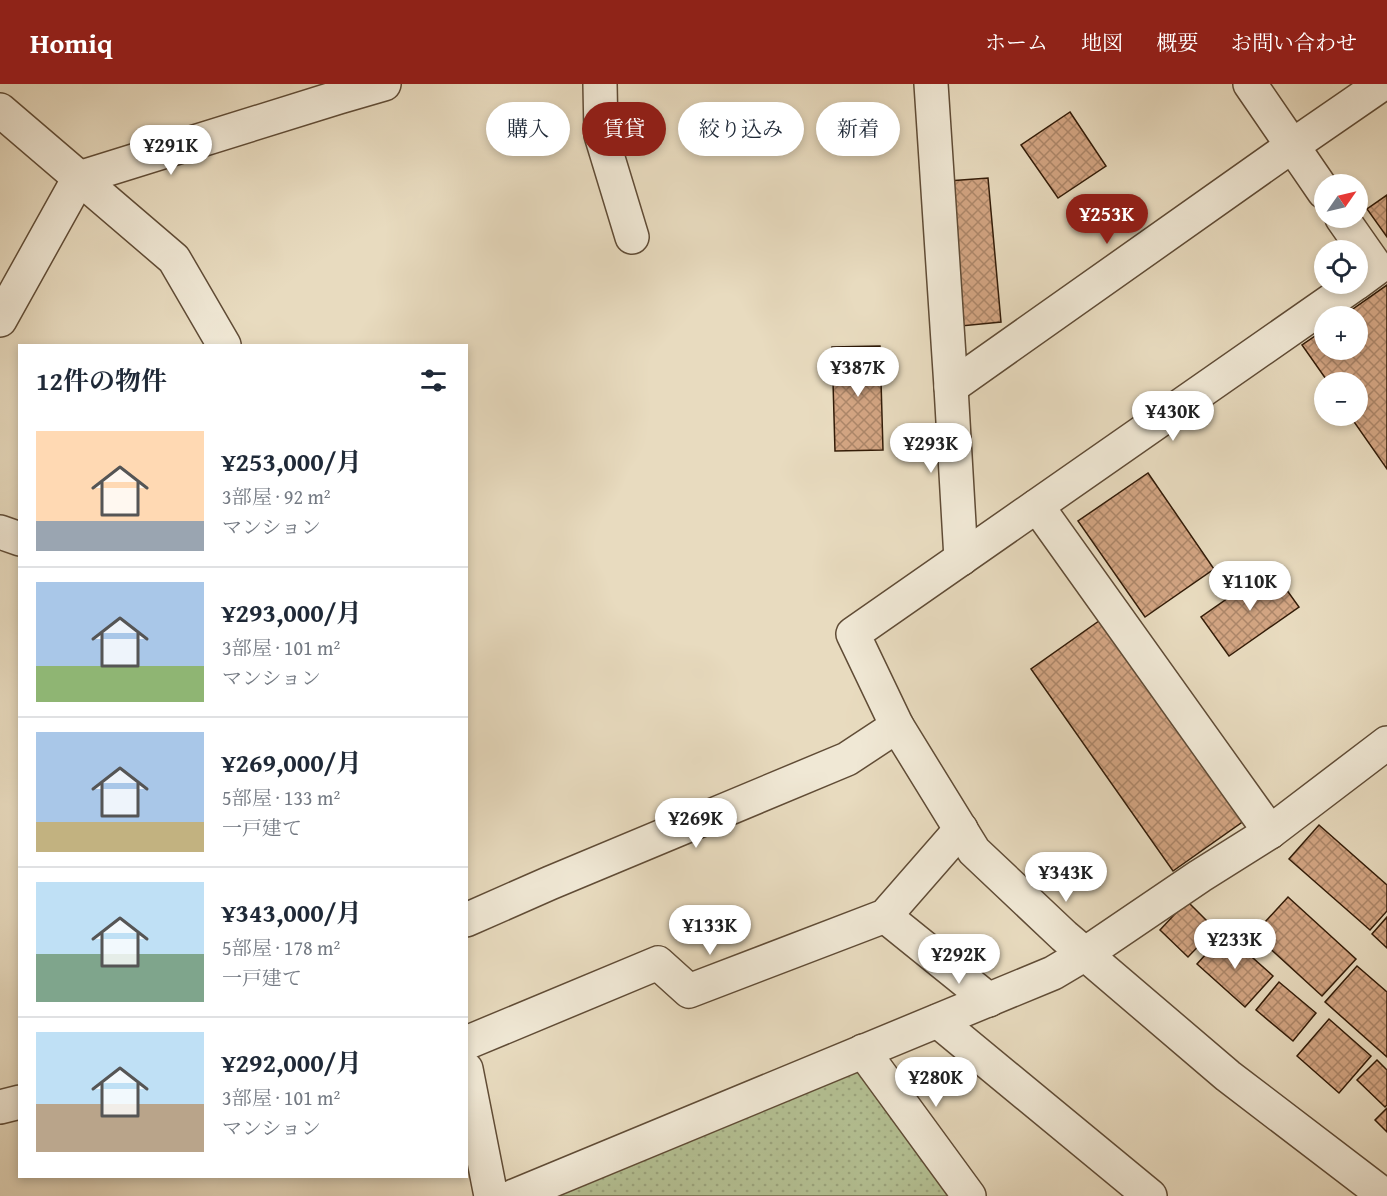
<!DOCTYPE html>
<html lang="ja">
<meta charset="utf-8">
<style>
body{margin:0;font-family:"Gentium Book Plus","Noto Serif JP",serif;background:#f6f6f7;color:#1f2937;height:100vh;display:flex;flex-direction:column;font-size:22px;white-space:nowrap}
*{box-sizing:border-box;margin:0}
p{font-size:20px;color:#747a83}
.icon{flex:none;width:33px;height:33px;fill:none;stroke:currentColor;stroke-width:2;stroke-linecap:round;stroke-linejoin:round}
.map{position:relative;flex:1;overflow:hidden}
.side{position:absolute;left:18px;top:260px;width:450px;height:834px;display:flex;flex-direction:column;background:#fff;border-radius:0px;box-shadow:0 3px 9px #0003}
.side>*{flex:none}
.top-card{position:absolute;left:486px;top:18px;width:570px;height:54px;display:flex;gap:12px}
.needle{width:39px;rotate:56deg}
.tools{position:absolute;left:1314px;top:90px;display:grid;gap:12px}
.tools a{display:grid;place-items:center;width:54px;height:54px;border-radius:50%;background:#fff;box-shadow:0 3px 9px #0003;font-size:30px}
.price{position:absolute;translate:-50% -51px;padding:0 14px;border-radius:21px;background:#fff;color:#222;font-size:20px;line-height:39px;filter:drop-shadow(0 2px 3px #0008)}
.price::after{content:'';position:absolute;left:50%;top:36px;width:18px;height:14px;margin-left:-9px;background:inherit;clip-path:polygon(0 0,100% 0,50% 100%)}
.price.on{background:#8f2418;color:#fff}
ul{padding:0;list-style:none}
li{display:flex;align-items:center;gap:18px;height:150px;padding:0 18px}
li+li{border-top:2px solid #e0e1e3}
li span{display:grid;place-items:center;flex:none;width:168px;height:120px;border-radius:0px;color:#555}
li>.icon{margin-inline-start:auto}
span .icon{width:72px;height:72px;fill:#fffc;stroke-width:1}
li b{font-size:26px}
h2{display:flex;justify-content:space-between;align-items:center;height:72px;padding:0 18px;font-size:26px}
.tag{padding:0 21px;border-radius:27px;background:#fff;box-shadow:0 3px 9px #0003;font-size:21px;line-height:54px}
.tag.on{background:#8f2418;color:#fff}
header{display:flex;align-items:center;gap:36px;box-sizing:border-box;height:84px;padding:0 30px;background:#8f2418;color:#fff}
header strong{font-size:28px}
nav{display:flex;gap:33px;margin-inline-start:auto;font-size:21px}
.map>svg:first-child{display:block}
</style>
<header>
<strong>Homiq</strong>
<nav><a>ホーム</a><a>地図</a><a>概要</a><a>お問い合わせ</a></nav>
</header>
<div class="map">
<svg width="1387" height="1112" viewBox="0 0 1387 1112">
<defs>
<pattern id="grass-dots" width="8" height="8" patternUnits="userSpaceOnUse" patternTransform="scale(1.5)"><rect width="8" height="8" fill="#b4c093"/><path d="M2 2h.1M6 6h.1" fill="none" stroke="#9ba47d" stroke-width="1.8" stroke-linecap="round"/></pattern>
<pattern id="building-cross-hatch" width="8" height="8" patternUnits="userSpaceOnUse" patternTransform="scale(1.5)"><rect width="8" height="8" fill="#d3a583"/><path d="M0 0l8 8M0 8l8-8" fill="none" stroke="#ac8669"/></pattern>
</defs>
<rect width="100%" height="100%" fill="#e8dbbf"/>
<filter id="stains"><feTurbulence type="fractalNoise" baseFrequency=".00333" numOctaves="4"/><feColorMatrix values="0 0 0 0 .2 0 0 0 0 .09 0 0 0 0 .02 0 0 0 .5 -.17"/></filter>
<radialGradient id="worn" r=".72"><stop offset=".6" stop-color="#630" stop-opacity="0"/><stop offset="1" stop-color="#630" stop-opacity=".3"/></radialGradient>
<path fill="url(#grass-dots)" stroke="#746e4e" stroke-width="1.5" d="M 863,967 L 969,1112 L 515,1112 Z"/>
<g fill="url(#building-cross-hatch)" stroke="#331c08" stroke-width="1.5">
<path d="M 1070,28 L 1106,82 L 1058,114 L 1021,61 Z"/>
<path d="M 988,94 L 1001,238 L 961,242 L 948,97 Z"/>
<path d="M 1387,111 L 1387,153 L 1367,125 Z"/>
<path d="M 1387,201 L 1387,385 L 1350,332 L 1358,332 L 1358,298 L 1328,298 L 1302,261 L 1324,246 L 1324,266 L 1358,266 L 1358,232 L 1343,232 Z"/>
<path d="M 880,262 L 883,366 L 835,367 L 832,263 Z"/>
<path d="M 1148,389 L 1214,485 L 1145,533 L 1078,437 Z"/>
<path d="M 1271,484 L 1299,523 L 1229,572 L 1201,533 Z"/>
<path d="M 1106,532 L 1248,734 L 1173,787 L 1031,585 Z"/>
<path d="M 1319,741 L 1387,801 L 1387,827 L 1370,846 L 1289,775 Z"/>
<path d="M 1288,813 L 1356,875 L 1322,912 L 1254,850 Z"/>
<path d="M 1187,817 L 1215,845 L 1188,873 L 1160,846 Z"/>
<path d="M 1387,833 L 1387,864 L 1372,850 Z"/>
<path d="M 1225,849 L 1273,892 L 1245,923 L 1197,880 Z"/>
<path d="M 1357,882 L 1387,908 L 1387,973 L 1325,918 Z"/>
<path d="M 1279,898 L 1316,929 L 1293,957 L 1256,926 Z"/>
<path d="M 1329,935 L 1371,972 L 1339,1009 L 1297,972 Z"/>
<path d="M 1377,976 L 1387,986 L 1387,1021 L 1385,1023 L 1357,996 Z"/>
<path d="M 1387,1024 L 1387,1048 L 1375,1036 Z"/>
</g>
<g fill="none" stroke-linecap="round" stroke-linejoin="round">
<g stroke="#604c36" stroke-width="36">
<g id="minor">
<path d="M 600,0 L 601,51 L 632,153"/>
<path d="M 931,0 L 951,303 L 961,475"/>
<path d="M 1250,0 L 1324,108"/>
<path d="M 0,26 L 174,175 L 224,261"/>
<path d="M 1342,134 L 1377,184 L 1358,198"/>
<path d="M 1355,200 L 853,550 L 897,642 L 974,767 L 1064,852 L 1228,992 L 1385,1112"/>
<path d="M 0,236 L 79,94 L 339,13 L 384,0"/>
<path d="M 951,303 L 1292,62 L 1382,0"/>
<path d="M 1037,422 L 1270,748"/>
<path d="M 0,448 L 20,455"/>
<path d="M 885,832 L 989,916"/>
<path d="M 466,836 L 550,799 L 847,675 L 897,642"/>
<path d="M 938,937 L 1150,1112"/>
<path d="M 466,959 L 658,879 L 689,907 L 885,832 L 961,745"/>
<path d="M 863,967 L 969,1112"/>
<path d="M 466,985 L 491,1112"/>
<path d="M 0,1023 L 20,1018"/>
<path d="M 514,1112 L 1053,889 L 1085,870 L 1200,792 L 1270,748 L 1387,659"/>
</g>
</g>
<use href="#minor" stroke="#f0e8d5" stroke-width="33"/>
</g>
<rect width="100%" height="100%" filter="url(#stains)"/>
<rect width="100%" height="100%" fill="url(#worn)"/>
</svg>
<div class="tools">
<a><svg class="needle" viewBox="-14 -14 28 28"><path d="M0-13l5 13h-10z" fill="#e53935"/><path d="M0 13l5-13h-10z" fill="#747a83"/></svg></a>
<a><svg class="icon" aria-label="locate" viewBox="0 0 24 24"><circle cx="12" cy="12" r="6"/><path d="M12 2v4M12 18v4M2 12h4M18 12h4"/></svg></a>
<a>+</a>
<a>−</a>
</div>
<b class="price" style="left:171px;top:92px">¥291K</b>
<b class="price on" style="left:1107px;top:161px">¥253K</b>
<b class="price" style="left:858px;top:314px">¥387K</b>
<b class="price" style="left:1173px;top:358px">¥430K</b>
<b class="price" style="left:931px;top:390px">¥293K</b>
<b class="price" style="left:1250px;top:528px">¥110K</b>
<b class="price" style="left:696px;top:765px">¥269K</b>
<b class="price" style="left:1066px;top:819px">¥343K</b>
<b class="price" style="left:710px;top:872px">¥133K</b>
<b class="price" style="left:1235px;top:886px">¥233K</b>
<b class="price" style="left:959px;top:901px">¥292K</b>
<b class="price" style="left:936px;top:1024px">¥280K</b>
<div class="top-card">
<a class="tag">購入</a>
<a class="tag on">賃貸</a>
<a class="tag">絞り込み</a>
<a class="tag">新着</a>
</div>
<section class="side">
<h2>12件の物件<svg class="icon" aria-label="filters" viewBox="0 0 24 24"><path d="M4 7h16M4 17h16"/><circle cx="9" cy="7" r="2"/><circle cx="15" cy="17" r="2"/></svg></h2>
<ul>
<li><span style="background:linear-gradient(#ffd9b3 75%,#9aa5b1 0)"><svg class="icon" aria-label="home" viewBox="0 0 24 24"><path d="M3 11l9-7 9 7M6 9v11h12V9"/></svg></span><div><b>¥253,000/月</b><p>3部屋 · 92 m²</p><p>マンション</p></div></li>
<li><span style="background:linear-gradient(#a9c7e8 70%,#8fb573 0)"><svg class="icon" aria-label="home" viewBox="0 0 24 24"><path d="M3 11l9-7 9 7M6 9v11h12V9"/></svg></span><div><b>¥293,000/月</b><p>3部屋 · 101 m²</p><p>マンション</p></div></li>
<li><span style="background:linear-gradient(#a9c7e8 75%,#c2b280 0)"><svg class="icon" aria-label="home" viewBox="0 0 24 24"><path d="M3 11l9-7 9 7M6 9v11h12V9"/></svg></span><div><b>¥269,000/月</b><p>5部屋 · 133 m²</p><p>一戸建て</p></div></li>
<li><span style="background:linear-gradient(#bfe0f5 60%,#7fa58c 0)"><svg class="icon" aria-label="home" viewBox="0 0 24 24"><path d="M3 11l9-7 9 7M6 9v11h12V9"/></svg></span><div><b>¥343,000/月</b><p>5部屋 · 178 m²</p><p>一戸建て</p></div></li>
<li><span style="background:linear-gradient(#bfe0f5 60%,#b9a48a 0)"><svg class="icon" aria-label="home" viewBox="0 0 24 24"><path d="M3 11l9-7 9 7M6 9v11h12V9"/></svg></span><div><b>¥292,000/月</b><p>3部屋 · 101 m²</p><p>マンション</p></div></li>
</ul>
</section>
</div>
